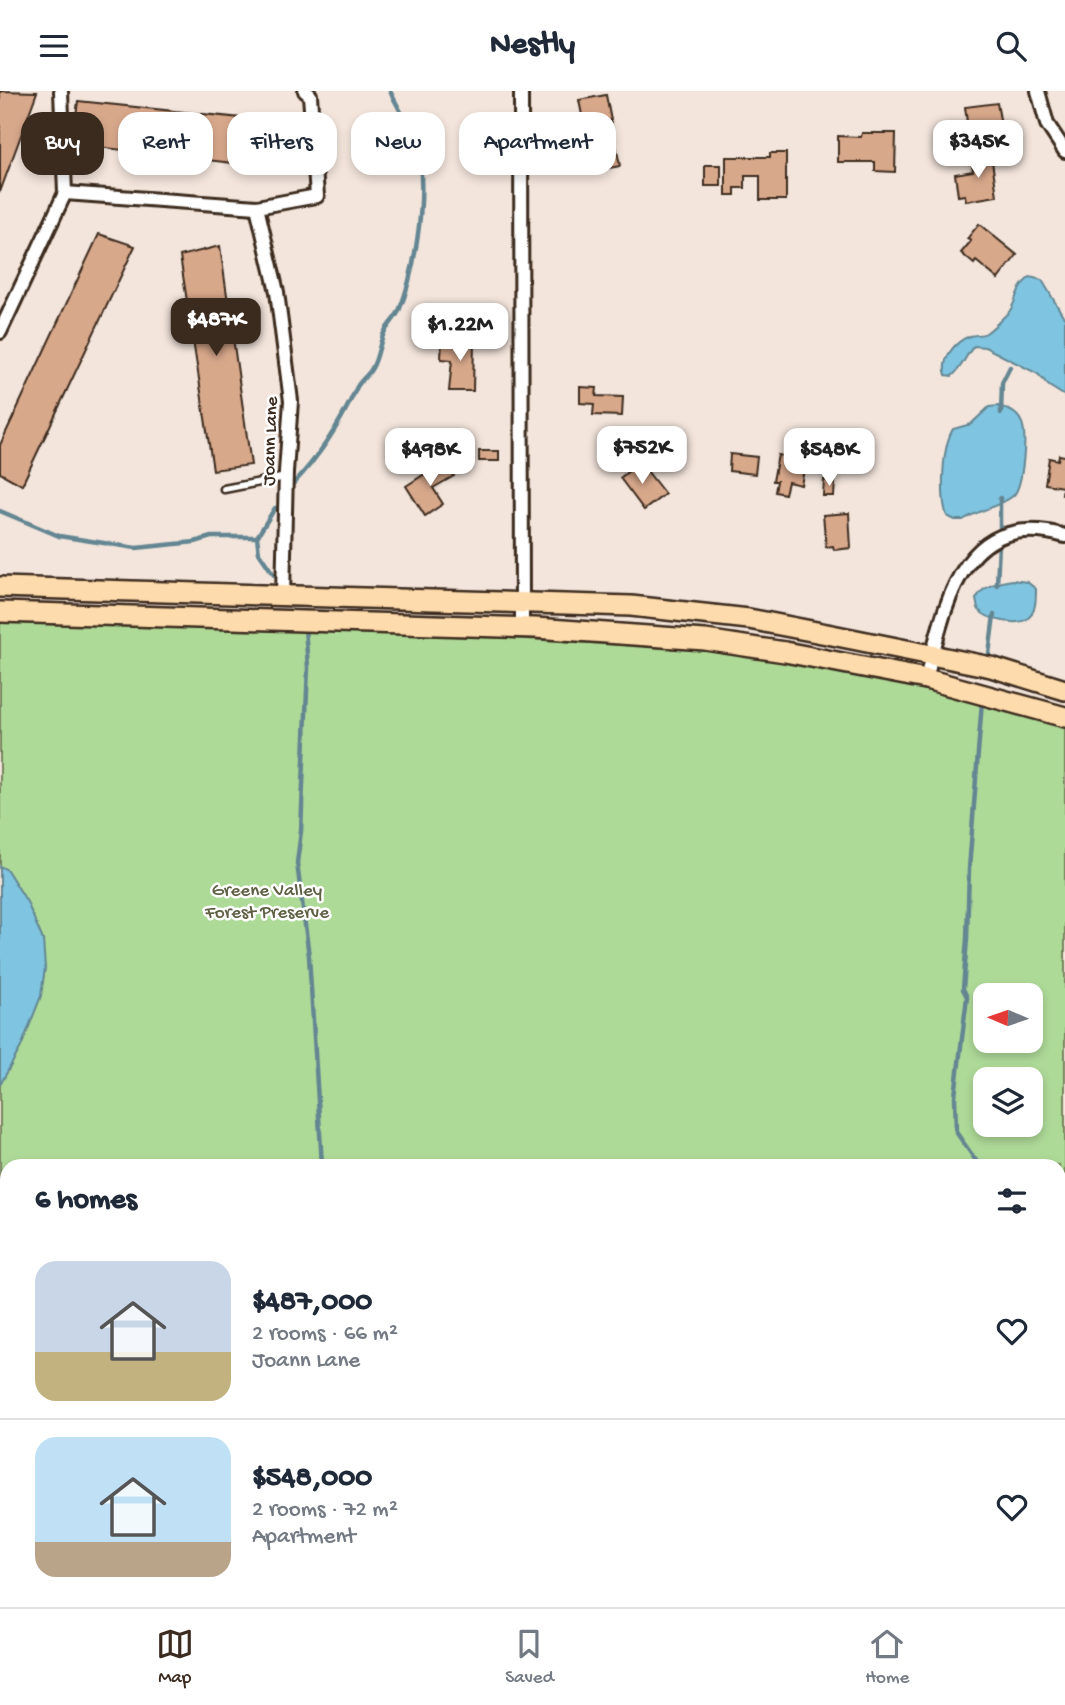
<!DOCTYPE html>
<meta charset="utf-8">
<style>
body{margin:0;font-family:"Gochi Hand",sans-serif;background:#f6f6f7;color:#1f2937;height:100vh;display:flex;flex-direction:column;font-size:26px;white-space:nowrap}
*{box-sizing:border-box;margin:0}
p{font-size:23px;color:#747a83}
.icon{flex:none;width:38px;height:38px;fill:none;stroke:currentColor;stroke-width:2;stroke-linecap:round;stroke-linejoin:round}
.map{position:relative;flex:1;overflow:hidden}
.details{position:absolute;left:0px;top:1068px;width:1066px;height:450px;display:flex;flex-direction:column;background:#fff;border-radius:21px 21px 0 0;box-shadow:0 4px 10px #0003}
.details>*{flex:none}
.top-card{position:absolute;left:21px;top:21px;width:700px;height:63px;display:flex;gap:14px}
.needle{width:46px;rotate:272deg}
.buttons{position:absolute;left:973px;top:892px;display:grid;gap:14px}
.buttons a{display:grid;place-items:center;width:70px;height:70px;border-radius:14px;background:#fff;box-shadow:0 4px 10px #0003;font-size:35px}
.price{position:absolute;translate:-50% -60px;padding:0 16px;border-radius:14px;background:#fff;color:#222;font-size:23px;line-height:46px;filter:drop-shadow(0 2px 4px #0008)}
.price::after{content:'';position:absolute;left:50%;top:42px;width:21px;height:16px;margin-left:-10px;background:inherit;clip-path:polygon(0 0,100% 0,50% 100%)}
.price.active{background:#3b2a1e;color:#fff}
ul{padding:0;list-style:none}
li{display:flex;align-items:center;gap:21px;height:175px;padding:0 35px}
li+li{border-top:2px solid #e0e1e3}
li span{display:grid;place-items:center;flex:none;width:196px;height:140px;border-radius:21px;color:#555}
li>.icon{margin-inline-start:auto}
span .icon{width:84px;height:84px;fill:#fffc;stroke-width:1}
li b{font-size:30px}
h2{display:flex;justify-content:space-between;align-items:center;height:84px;padding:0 35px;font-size:30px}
.tag{padding:0 24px;border-radius:21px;background:#fff;box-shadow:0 4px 10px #0003;font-size:24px;line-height:63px}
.tag.active{background:#3b2a1e;color:#fff}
header{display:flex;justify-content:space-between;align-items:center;height:91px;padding:0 35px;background:#fff;font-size:32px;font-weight:800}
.menu{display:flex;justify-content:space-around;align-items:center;height:98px;border-top:2px solid #e0e1e3;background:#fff;font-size:19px;color:#747a83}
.menu a{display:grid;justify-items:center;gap:4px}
.menu .active{color:#3b2a1e}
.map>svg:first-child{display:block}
</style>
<header><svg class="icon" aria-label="menu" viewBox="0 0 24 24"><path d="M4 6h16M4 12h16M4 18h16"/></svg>Nestly<svg class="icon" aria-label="search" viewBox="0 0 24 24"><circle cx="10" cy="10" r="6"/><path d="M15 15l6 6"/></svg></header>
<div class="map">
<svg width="1065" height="1516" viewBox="0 0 1065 1516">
<rect width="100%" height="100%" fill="#f3e5dc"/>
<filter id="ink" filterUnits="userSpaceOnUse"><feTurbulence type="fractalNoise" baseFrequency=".0143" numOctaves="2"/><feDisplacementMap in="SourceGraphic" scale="14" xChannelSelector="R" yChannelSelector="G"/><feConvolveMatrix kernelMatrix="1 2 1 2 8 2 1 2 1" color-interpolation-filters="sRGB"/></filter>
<g filter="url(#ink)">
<path fill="#aeda98" stroke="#74825b" stroke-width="2" fill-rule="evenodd" d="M 0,530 L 510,547 L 705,559 L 789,569 L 965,606 L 1065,634 L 1065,1516 L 0,1516 ZM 985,905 L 1031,905 L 1031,950 L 985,950 ZM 985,989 L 1031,989 L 1031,1034 L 985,1034 ZM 7,1074 L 1059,1074 L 1059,1510 L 7,1510 Z"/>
<g fill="#7fc4e0" stroke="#648692" stroke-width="2">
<path d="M 1030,186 L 1042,189 L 1065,228 L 1065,305 L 1049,295 L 1038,283 L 985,256 L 974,255 C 965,265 962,277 952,285 L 946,284 C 941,268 954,251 970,245 C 975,243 981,245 986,242 C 994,237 1000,229 1007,223 C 1017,215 1013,199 1030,186 Z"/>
<path d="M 999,315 C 1007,318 1017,321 1021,330 C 1028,342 1023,396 1013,405 C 999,416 978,419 963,429 L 955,429 L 947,425 C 940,406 942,356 953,338 L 971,333 L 989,316 Z"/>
<path d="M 1012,489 L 1027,491 L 1036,498 C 1036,508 1036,522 1027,528 C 1017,535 987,529 979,519 C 977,516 977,512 976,508 C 983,494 997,492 1012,489 Z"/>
<path d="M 0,775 L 7,779 L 27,811 L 43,849 L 45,877 L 41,905 L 21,956 L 0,994 Z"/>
</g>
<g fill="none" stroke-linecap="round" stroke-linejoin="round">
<g stroke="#648692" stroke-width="4.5">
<path d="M 1001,322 L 1002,292 L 1010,276"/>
<path d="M 292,394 C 319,366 340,333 356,298 C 359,290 368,285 372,277 C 378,267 379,253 384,242 C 388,234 395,228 399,220 C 415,182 425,114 420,73 C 417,45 402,25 390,0"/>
<path d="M 0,420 L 59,445 L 136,457 L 195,451 L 211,446 L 257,446"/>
<path d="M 1000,436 L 1000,407"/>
<path d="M 274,484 L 259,462 L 257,446 L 275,417"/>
<path d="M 997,494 L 999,453"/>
<path d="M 305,537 L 308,576 L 301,740 L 297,772 L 309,865 L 322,1074"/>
<path d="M 989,563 L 994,524"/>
<path d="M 979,1074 L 956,1041 L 955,1005 L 967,906 L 963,898 L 967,848 L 969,778 L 982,610"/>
<path d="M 1059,1123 L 1065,1127"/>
</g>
</g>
<g fill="#d8a88b" stroke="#3b2a1e" stroke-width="2">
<path d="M 0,0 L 37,1 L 0,101 Z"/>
<path d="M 606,4 L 620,75 L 593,80 L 579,9 Z"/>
<path d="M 78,10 L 270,30 L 266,76 L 72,53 Z"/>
<path d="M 997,12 L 1004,50 L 970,54 L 965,16 Z"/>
<path d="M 862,42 L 896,42 L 895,81 L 875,80 L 875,71 L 838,71 L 838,45 L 861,46 Z"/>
<path d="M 770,62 L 786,62 L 786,109 L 760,109 L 760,85 L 745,85 L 745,97 L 735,97 L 735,104 L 726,104 L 726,66 L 770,66 Z"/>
<path d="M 991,63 L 997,105 L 966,110 L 965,104 L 958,105 L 955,83 L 973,80 L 971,66 Z"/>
<rect x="705" y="74" width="16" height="21"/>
<path d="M 979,133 L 1017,164 L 998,188 L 976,170 L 974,173 L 961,162 L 971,150 L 967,148 Z"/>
<path d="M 99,143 L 135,155 L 22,394 L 0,382 L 0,354 Z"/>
<path d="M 220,155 L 251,374 L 213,379 L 180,165 Z"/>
<path d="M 442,247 L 474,248 L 473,300 L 449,300 L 452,269 L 441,268 Z"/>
<path d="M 580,296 L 597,297 L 596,305 L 623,306 L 622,325 L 593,324 L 594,313 L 580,312 Z"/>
<rect x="479" y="360" width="20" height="10"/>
<path d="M 730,363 L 757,366 L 755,383 L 729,380 Z"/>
<path d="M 778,364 L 806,369 L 801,394 L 788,391 L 785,403 L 775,401 L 777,390 L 773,390 Z"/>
<path d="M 1059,364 L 1065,365 L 1065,403 L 1062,403 L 1063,396 L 1045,393 L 1049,367 L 1058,369 Z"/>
<path d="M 445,370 L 454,385 L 433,397 L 443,413 L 425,425 L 406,395 Z"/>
<path d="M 640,371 L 665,403 L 644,419 L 620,387 Z"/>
<path d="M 824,389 L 835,390 L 834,405 L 823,405 Z"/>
<path d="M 849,422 L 851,457 L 834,459 L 833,455 L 826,456 L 823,424 Z"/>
</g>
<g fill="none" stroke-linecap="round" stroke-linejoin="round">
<g stroke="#3b2a1e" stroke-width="11">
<path id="lane" d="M 224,398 L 286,386"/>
</g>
<g stroke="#3b2a1e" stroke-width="18">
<g id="street">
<path d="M 521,0 L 522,536"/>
<path d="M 1038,0 L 1047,33 L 1065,60"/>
<path d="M 65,102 L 257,116 L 317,105 L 310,4 L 305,0"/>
<path d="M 257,116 L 277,201 L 291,310 L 286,381 L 283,504"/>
<path d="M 0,241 L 65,102 L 61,0"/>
<path d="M 926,588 C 945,515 962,416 1065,445"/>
</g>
</g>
<g stroke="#3b2a1e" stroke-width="24">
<g id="primary">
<path d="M 0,496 L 631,515 L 749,528 L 832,544 L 991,576 L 1065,599"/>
<path d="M 0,521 L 535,537 L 705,549 L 785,561 L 926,588 L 1065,626"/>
</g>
</g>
<use href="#lane" stroke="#fff" stroke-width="6"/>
<use href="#street" stroke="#fff" stroke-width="12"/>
<use href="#primary" stroke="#fedbac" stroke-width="19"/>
</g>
</g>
<g text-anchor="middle" stroke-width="5" stroke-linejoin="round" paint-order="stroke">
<g font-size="19" fill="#3b2a1e" stroke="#fff">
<text transform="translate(268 350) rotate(-88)" y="7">Joann Lane</text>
</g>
<g font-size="19" fill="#5e5f43" stroke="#fff">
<text x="267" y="804">Greene Valley<tspan x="267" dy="22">Forest Preserve</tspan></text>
</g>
</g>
</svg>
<div class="buttons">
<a><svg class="needle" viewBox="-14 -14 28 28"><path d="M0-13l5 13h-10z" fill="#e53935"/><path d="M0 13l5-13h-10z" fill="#747a83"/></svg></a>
<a><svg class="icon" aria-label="layers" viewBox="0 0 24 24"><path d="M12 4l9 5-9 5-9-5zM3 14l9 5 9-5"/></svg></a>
</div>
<b class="price" style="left:978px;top:89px">$345K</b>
<b class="price active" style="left:216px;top:267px">$487K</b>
<b class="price" style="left:460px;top:272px">$1.22M</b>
<b class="price" style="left:642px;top:395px">$752K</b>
<b class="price" style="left:430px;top:397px">$498K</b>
<b class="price" style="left:829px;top:397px">$548K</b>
<div class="top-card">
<a class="tag active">Buy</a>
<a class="tag">Rent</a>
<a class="tag">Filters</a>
<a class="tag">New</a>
<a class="tag">Apartment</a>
</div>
<section class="details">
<h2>6 homes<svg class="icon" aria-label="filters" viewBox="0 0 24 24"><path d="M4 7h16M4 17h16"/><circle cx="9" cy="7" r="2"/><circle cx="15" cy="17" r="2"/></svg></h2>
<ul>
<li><span style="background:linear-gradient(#c9d6e8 65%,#c2b280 0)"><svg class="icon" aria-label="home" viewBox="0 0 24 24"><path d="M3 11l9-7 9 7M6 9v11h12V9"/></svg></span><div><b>$487,000</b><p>2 rooms · 66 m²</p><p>Joann Lane</p></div><svg class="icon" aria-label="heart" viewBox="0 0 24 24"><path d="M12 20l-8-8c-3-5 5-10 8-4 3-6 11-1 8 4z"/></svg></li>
<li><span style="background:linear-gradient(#bfe0f5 75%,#b9a48a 0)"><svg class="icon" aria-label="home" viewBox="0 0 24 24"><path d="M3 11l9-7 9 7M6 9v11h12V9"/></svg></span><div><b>$548,000</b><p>2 rooms · 72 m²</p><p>Apartment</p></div><svg class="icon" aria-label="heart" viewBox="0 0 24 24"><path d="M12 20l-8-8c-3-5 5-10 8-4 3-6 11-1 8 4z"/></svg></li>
</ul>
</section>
</div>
<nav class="menu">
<a class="active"><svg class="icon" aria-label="map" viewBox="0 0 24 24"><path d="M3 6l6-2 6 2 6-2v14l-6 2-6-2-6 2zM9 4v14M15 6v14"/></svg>Map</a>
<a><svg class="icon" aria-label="saved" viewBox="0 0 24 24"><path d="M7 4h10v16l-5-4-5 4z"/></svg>Saved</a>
<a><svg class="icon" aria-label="home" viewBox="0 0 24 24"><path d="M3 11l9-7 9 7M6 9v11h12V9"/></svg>Home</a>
</nav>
